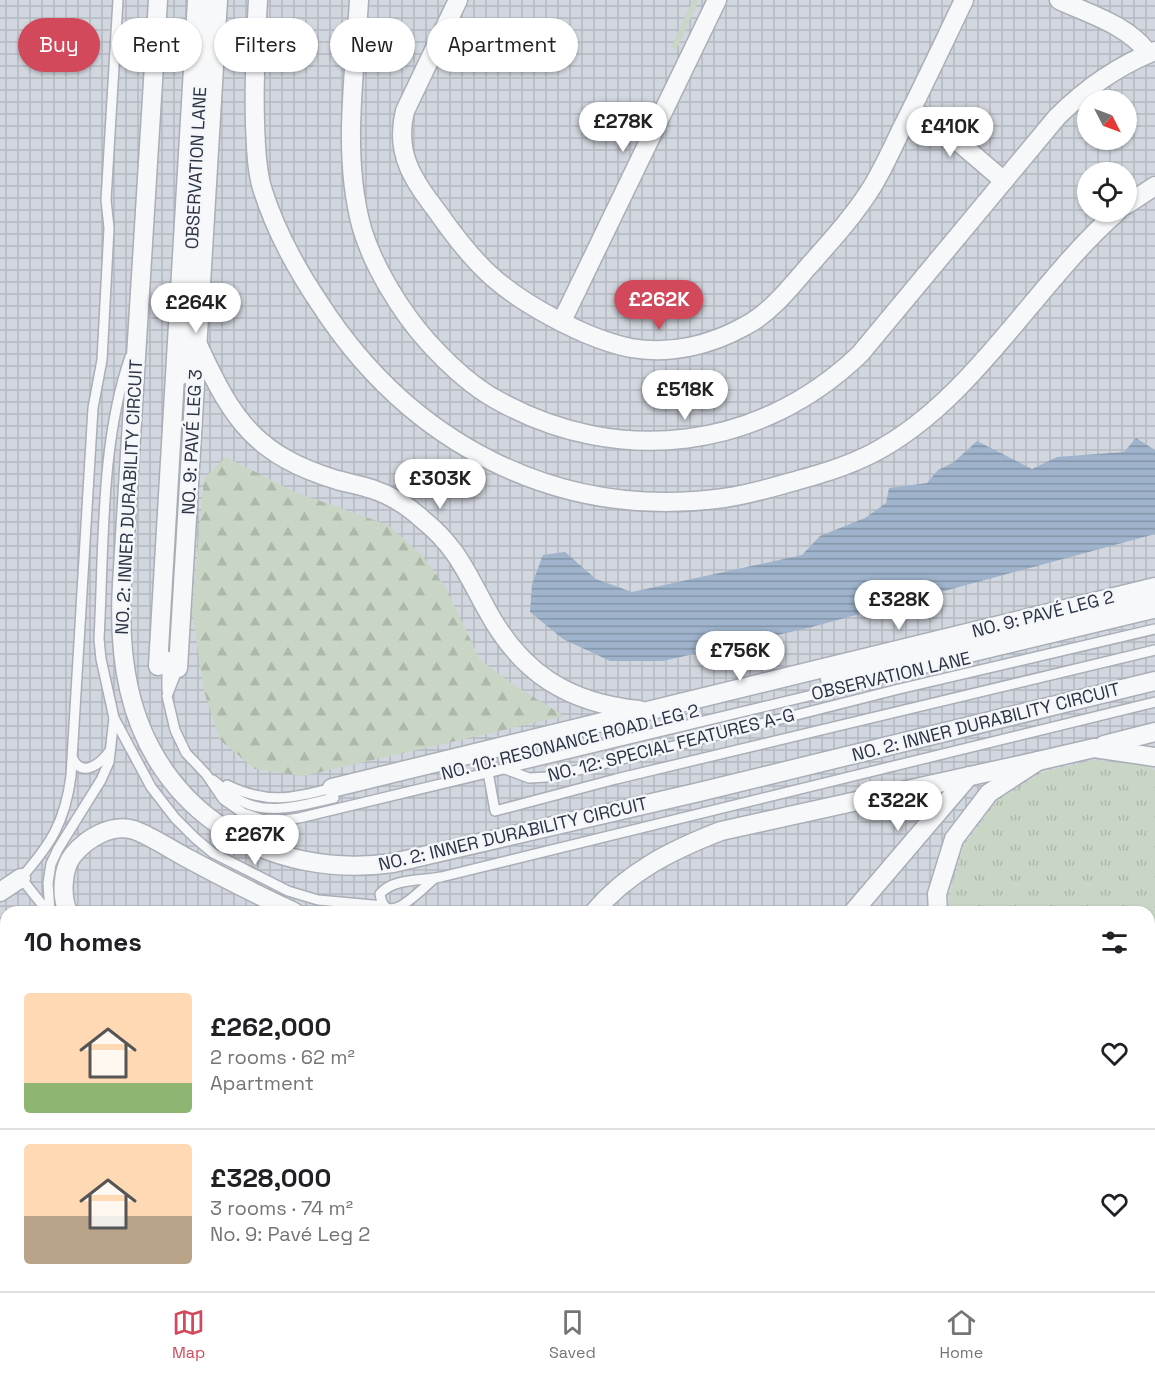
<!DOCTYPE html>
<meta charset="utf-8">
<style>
body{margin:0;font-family:"Space Grotesk",sans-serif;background:#f2f2f2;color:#202124;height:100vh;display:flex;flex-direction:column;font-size:22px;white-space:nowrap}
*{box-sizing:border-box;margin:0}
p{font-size:20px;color:#757577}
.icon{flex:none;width:33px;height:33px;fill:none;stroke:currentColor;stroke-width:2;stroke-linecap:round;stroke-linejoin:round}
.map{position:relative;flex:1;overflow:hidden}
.side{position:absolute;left:0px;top:906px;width:1155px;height:386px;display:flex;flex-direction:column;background:#fff;border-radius:18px 18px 0 0;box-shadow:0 2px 4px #0004}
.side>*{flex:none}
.guide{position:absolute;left:18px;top:18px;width:600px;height:54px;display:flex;gap:12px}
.needle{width:39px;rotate:132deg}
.fabs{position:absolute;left:1077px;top:90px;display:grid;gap:12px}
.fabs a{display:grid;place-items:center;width:60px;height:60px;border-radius:50%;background:#fff;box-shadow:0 2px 4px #0004;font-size:30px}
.price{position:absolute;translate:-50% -51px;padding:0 14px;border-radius:21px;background:#fff;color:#222;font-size:20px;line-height:39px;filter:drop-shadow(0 2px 3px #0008)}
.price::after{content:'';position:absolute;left:50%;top:36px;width:18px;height:14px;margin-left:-9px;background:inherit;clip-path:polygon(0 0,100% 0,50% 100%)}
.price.on{background:#d1495b;color:#fff}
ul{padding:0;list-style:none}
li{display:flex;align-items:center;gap:18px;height:150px;padding:0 24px}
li+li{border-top:2px solid #e0e0e0}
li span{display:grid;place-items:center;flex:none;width:168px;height:120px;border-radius:6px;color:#555}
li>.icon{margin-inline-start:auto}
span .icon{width:72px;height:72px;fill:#fffc;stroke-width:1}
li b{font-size:26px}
h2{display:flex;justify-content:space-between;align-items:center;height:72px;padding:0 24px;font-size:26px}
.chip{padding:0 21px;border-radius:27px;background:#fff;box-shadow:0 2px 4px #0004;font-size:21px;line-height:54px}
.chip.on{background:#d1495b;color:#fff}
.dock{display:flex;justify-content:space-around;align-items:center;height:84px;border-top:2px solid #e0e0e0;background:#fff;font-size:16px;color:#757577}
.dock a{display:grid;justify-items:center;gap:3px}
.dock .on{color:#d1495b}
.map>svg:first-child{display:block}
</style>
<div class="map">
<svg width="1155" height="1291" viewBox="0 0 1155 1291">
<defs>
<pattern id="industrial-grid" width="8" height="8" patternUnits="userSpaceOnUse" patternTransform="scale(1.5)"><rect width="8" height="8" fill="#d2d6de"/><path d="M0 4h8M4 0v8" fill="none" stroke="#b4b8c0"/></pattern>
<pattern id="grass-tufts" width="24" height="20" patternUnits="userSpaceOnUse" patternTransform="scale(1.5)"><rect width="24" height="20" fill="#c9d6c5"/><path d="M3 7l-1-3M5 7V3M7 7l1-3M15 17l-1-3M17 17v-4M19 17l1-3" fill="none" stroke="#adb8ab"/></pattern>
<pattern id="forest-firs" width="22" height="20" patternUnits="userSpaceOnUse" patternTransform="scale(1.5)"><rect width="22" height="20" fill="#c9d6c5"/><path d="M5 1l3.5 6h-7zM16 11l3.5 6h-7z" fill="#adb8ab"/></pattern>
<pattern id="water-rules" width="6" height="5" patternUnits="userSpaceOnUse" patternTransform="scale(1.5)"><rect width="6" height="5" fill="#9fb4cc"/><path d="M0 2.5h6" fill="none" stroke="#8293a7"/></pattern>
</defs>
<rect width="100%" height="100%" fill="#e4e7ec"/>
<path fill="url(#industrial-grid)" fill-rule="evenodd" d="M 0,0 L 1155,0 L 1155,1265 L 1149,1268 L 1149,912 L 6,912 L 6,1286 L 1109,1286 L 1096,1291 L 0,1291 ZM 1088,100 L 1126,100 L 1126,140 L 1088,140 ZM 1088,172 L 1126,172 L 1126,212 L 1088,212 Z"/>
<g fill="url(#grass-tufts)">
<path d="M 1094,760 L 1147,766 L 1155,770 L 1155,1059 L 1149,1062 L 1149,912 L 949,912 L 949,896 L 964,845 L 997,801 L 1042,772 Z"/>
<path d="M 375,1286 L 501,1286 L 489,1291 L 382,1291 Z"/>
</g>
<g fill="url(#forest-firs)">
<path d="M 226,457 L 295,492 L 388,525 L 421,554 L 446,588 L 480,660 L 517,687 L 564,716 L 303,776 L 255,769 L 220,740 L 204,691 L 192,611 L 204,479 Z"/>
<path d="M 6,1002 L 6,1181 L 0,1180 L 0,1004 Z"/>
</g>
<path fill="#c9d6c5" d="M 693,0 L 699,0 L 676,50 L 671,47 Z"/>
<path fill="url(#water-rules)" d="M 1136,438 L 1155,450 L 1155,534 L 808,628 L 663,661 L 610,661 L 563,639 L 530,612 L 532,584 L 543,555 L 565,552 L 596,579 L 632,592 L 802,555 L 820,536 L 865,518 L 886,503 L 889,488 L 927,483 L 938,470 L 954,462 L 977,441 L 1032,469 L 1057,457 L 1124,452 Z"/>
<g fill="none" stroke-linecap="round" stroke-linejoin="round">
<g stroke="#a9aeb7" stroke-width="12">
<g id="service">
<path d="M 130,357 C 100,443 104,549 99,639 L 101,659 L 114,718 L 151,787 L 175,818 L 195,838 L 213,853 L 288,891 L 318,900 L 384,906"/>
<path d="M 184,379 L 206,0"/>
<path d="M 178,668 L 167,696 L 175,730 L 186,753 L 206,774 L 223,799 L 243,813 L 270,822 L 299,818 L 1155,613"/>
<path d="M 167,690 L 167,656"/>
<path d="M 73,759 C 82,778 100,764 109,752"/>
<path d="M 505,769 L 529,778 L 546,777 L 587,768 L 899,689 L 1155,629"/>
<path d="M 488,772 L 495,811 L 616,779 L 1155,650"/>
<path d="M 213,780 C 222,787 232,797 243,802 C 271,816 305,804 334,798"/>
<path d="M 227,785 C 266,804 292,799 332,788"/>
<path d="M 434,879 C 422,888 385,931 380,894 C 393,878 422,881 441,877 L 1155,702"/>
<path d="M 48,912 L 21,878 C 51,844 65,822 71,776 L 93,408 L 102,360 L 109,228 L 106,200 L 118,0"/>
<path d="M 50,912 L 48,883 L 51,864 L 58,849 L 101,780 L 109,762 L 114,718"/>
</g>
</g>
<g stroke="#a9aeb7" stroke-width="21">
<g id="minor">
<path d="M 158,0 L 122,584 C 120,620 121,654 129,689 C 157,814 270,880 393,863 L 695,793 L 1155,681"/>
<path d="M 258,0 C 255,41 254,82 255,124 C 256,145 256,167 262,188 C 275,230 295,267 320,304 C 410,443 557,521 724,498 C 746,495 767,489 788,483 C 817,475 846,467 873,453 C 973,401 1034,285 1117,212"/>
<path d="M 359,0 C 355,74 342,152 361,225 C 372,265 401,312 428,342 C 448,364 471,386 497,400 C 619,468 760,450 860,354 L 1057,117 C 1086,88 1117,66 1155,51"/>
<path d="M 458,0 L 405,111 C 394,154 414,181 439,214 C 453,234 470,256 488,273 C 521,304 586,339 631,348 C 670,355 711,345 745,326 C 770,313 789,289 807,268 C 830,242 854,216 872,187 C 883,169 892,149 901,130 C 923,87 943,44 964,0"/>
<path d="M 1059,0 C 1089,14 1128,25 1148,53"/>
<path d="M 911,111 L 934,121 L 1004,181"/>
<path d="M 1126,205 L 1155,186"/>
<path d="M 562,321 L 717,0"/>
<path d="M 199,347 C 233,421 256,455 337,480 C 348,483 360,485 372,489 C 390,495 408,506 422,519 C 457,547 466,572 487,610 C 521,673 568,703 639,710"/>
<path d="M 158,666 L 197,0"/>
<path d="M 178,668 L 218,0"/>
<path d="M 830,679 L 1155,601"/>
<path d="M 1104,745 L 1155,732"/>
<path d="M 332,788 L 1155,587"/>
<path d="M 0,892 L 21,878"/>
<path d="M 68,912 C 61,896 62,869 73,855 C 87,838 112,823 134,830 C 149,835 172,850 187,858 C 222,877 258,895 294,912"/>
<path d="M 594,912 C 629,871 672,850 721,831 L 1038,761"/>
<path d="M 853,912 L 969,776"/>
<path d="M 938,912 L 937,894 L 954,839 L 989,793 L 1038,761 L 1094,748 L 1155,757"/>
<path d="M 1149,1074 L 1155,1072"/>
<path d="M 1149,1170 L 1155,1167"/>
<path d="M 1149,1256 L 1155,1254"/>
<path d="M 311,1286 L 315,1291"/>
<path d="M 567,1291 L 572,1286"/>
<path d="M 858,1291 L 871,1286"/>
<path d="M 1063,1291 L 1077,1286"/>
</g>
</g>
<use href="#service" stroke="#f7f8fa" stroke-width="9"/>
<use href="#minor" stroke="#f7f8fa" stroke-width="18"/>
</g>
<g text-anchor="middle" stroke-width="5" stroke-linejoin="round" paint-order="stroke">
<g font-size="18" fill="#2b3445" stroke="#f4f6f9">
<text transform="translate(196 168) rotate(-87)" y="6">OBSERVATION LANE</text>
<text transform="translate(192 442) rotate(-87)" y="6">NO. 9: PAVÉ LEG 3</text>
<text transform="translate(129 497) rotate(-87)" y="6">NO. 2: INNER DURABILITY CIRCUIT</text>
<text transform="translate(1043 614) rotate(-14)" y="6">NO. 9: PAVÉ LEG 2</text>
<text transform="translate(891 676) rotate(-13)" y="6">OBSERVATION LANE</text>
<text transform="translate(986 722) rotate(-14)" y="6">NO. 2: INNER DURABILITY CIRCUIT</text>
<text transform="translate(570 742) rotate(-14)" y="6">NO. 10: RESONANCE ROAD LEG 2</text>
<text transform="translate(671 745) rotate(-14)" y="6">NO. 12: SPECIAL FEATURES A-G</text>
<text transform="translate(513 834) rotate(-13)" y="6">NO. 2: INNER DURABILITY CIRCUIT</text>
</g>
</g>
</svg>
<div class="fabs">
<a><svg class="needle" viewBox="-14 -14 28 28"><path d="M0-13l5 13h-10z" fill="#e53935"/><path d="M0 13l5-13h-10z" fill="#757577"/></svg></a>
<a><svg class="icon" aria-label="locate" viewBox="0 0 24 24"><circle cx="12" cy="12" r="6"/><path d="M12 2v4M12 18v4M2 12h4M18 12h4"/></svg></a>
</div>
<b class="price" style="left:623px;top:153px">£278K</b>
<b class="price" style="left:950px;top:158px">£410K</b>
<b class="price on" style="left:659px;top:331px">£262K</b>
<b class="price" style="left:196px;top:334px">£264K</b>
<b class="price" style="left:685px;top:421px">£518K</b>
<b class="price" style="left:440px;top:510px">£303K</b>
<b class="price" style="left:899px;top:631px">£328K</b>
<b class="price" style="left:740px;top:682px">£756K</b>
<b class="price" style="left:898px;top:832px">£322K</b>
<b class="price" style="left:255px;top:866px">£267K</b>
<div class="guide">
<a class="chip on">Buy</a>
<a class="chip">Rent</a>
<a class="chip">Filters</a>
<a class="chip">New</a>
<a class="chip">Apartment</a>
</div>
<section class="side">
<h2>10 homes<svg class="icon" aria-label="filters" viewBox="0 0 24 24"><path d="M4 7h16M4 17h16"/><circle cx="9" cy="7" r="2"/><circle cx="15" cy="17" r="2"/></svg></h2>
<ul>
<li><span style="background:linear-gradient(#ffd9b3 75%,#8fb573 0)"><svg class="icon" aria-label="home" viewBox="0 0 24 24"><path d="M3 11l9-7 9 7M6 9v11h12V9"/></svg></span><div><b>£262,000</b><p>2 rooms · 62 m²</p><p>Apartment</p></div><svg class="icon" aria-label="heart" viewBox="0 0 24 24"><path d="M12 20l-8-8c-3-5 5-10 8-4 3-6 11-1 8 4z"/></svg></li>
<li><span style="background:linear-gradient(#ffd9b3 60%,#b9a48a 0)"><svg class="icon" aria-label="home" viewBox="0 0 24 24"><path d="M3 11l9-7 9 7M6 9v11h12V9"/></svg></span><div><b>£328,000</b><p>3 rooms · 74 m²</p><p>No. 9: Pavé Leg 2</p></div><svg class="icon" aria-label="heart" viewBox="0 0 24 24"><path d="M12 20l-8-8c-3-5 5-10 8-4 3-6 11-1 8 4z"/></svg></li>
</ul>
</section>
</div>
<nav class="dock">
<a class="on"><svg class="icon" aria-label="map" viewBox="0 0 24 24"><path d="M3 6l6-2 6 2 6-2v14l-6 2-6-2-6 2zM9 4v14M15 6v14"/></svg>Map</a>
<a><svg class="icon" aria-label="saved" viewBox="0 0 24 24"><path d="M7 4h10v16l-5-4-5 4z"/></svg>Saved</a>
<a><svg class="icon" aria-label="home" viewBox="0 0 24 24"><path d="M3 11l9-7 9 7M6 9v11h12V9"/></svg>Home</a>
</nav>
